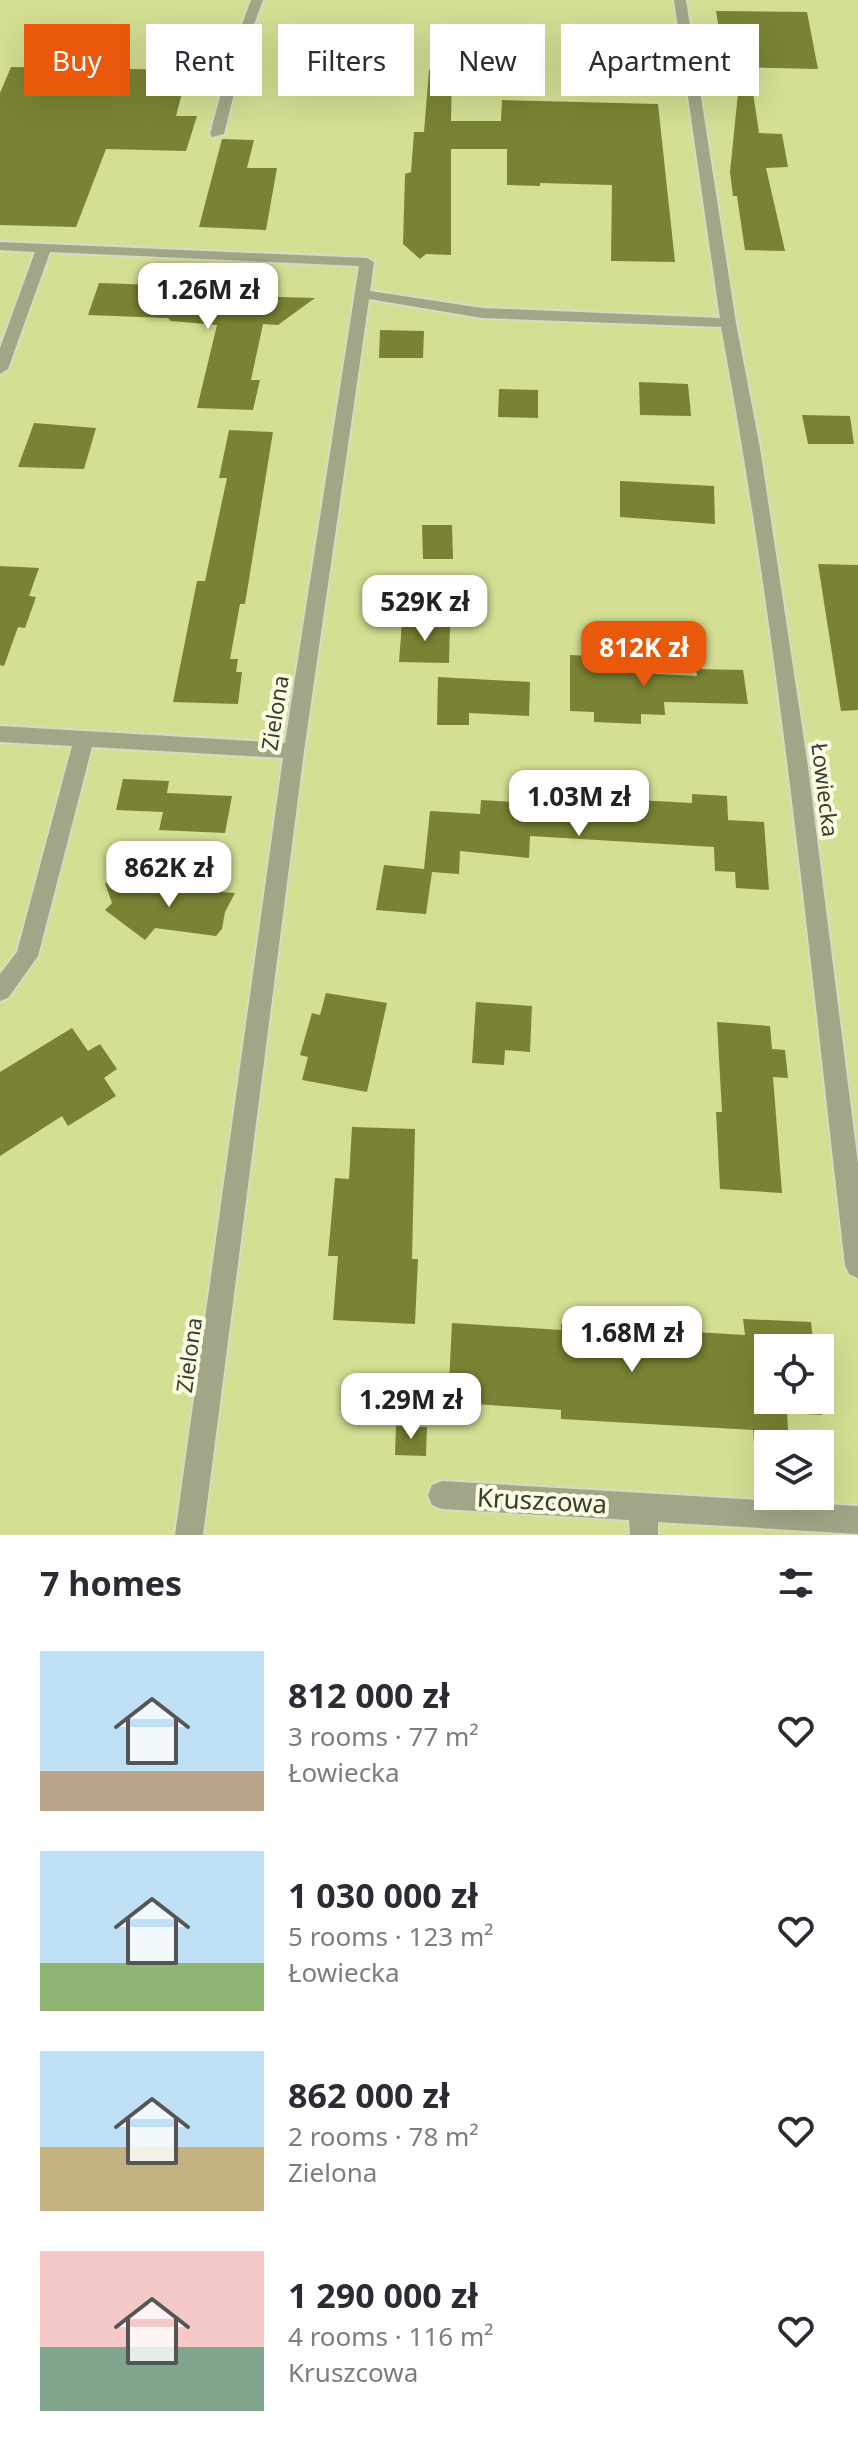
<!DOCTYPE html>
<meta charset="utf-8">
<style>
body{margin:0;font-family:"Noto Sans",sans-serif;background:#f2f2f3;color:#2b2b33;height:100vh;display:flex;flex-direction:column;font-size:30px;white-space:nowrap}
*{box-sizing:border-box;margin:0}
p{font-size:26px;color:#7c7c81}
.icon{flex:none;width:44px;height:44px;fill:none;stroke:currentColor;stroke-width:2;stroke-linecap:round;stroke-linejoin:round}
.map{position:relative;height:1535px;overflow:hidden}
.drawer{display:flex;flex-direction:column;background:#fff;flex:1}
.drawer>*{flex:none}
.banner{position:absolute;left:24px;top:24px;width:810px;height:72px;display:flex;gap:16px}
.controls{position:absolute;left:754px;top:1334px;display:grid;gap:16px}
.controls a{display:grid;place-items:center;width:80px;height:80px;border-radius:0px;background:#fff;box-shadow:0 8px 32px #0002;font-size:40px}
.price{position:absolute;translate:-50% -68px;padding:0 18px;border-radius:16px;background:#fff;color:#222;font-size:26px;line-height:52px;filter:drop-shadow(0 2px 4px #0008)}
.price::after{content:'';position:absolute;left:50%;top:48px;width:24px;height:18px;margin-left:-12px;background:inherit;clip-path:polygon(0 0,100% 0,50% 100%)}
.price.active{background:#ea580c;color:#fff}
ul{padding:0;list-style:none}
li{display:flex;align-items:center;gap:24px;height:200px;padding:0 40px}
li span{display:grid;place-items:center;flex:none;width:224px;height:160px;border-radius:0px;color:#555}
li>.icon{margin-inline-start:auto}
span .icon{width:96px;height:96px;fill:#fffc;stroke-width:1}
li b{font-size:34px}
h2{display:flex;justify-content:space-between;align-items:center;height:96px;padding:0 40px;font-size:34px}
.tag{padding:0 28px;border-radius:0px;background:#fff;box-shadow:0 8px 32px #0002;font-size:28px;line-height:72px}
.tag.active{background:#ea580c;color:#fff}
.map>svg:first-child{display:block}
</style>
<div class="map">
<svg width="858" height="1535" viewBox="0 0 858 1535">
<rect width="100%" height="100%" fill="#f9fee3"/>
<path fill="#d4df94" fill-rule="evenodd" d="M 0,0 L 858,0 L 858,1535 L 0,1535 ZM 768,1348 L 820,1348 L 820,1400 L 768,1400 ZM 768,1444 L 820,1444 L 820,1496 L 768,1496 Z"/>
<g fill="#7a8333">
<path d="M 716,11 L 807,12 L 818,69 L 725,67 Z"/>
<path d="M 11,67 L 188,70 L 176,116 L 197,116 L 186,151 L 106,149 L 76,227 L 0,225 L 0,93 Z"/>
<path d="M 429,70 L 452,71 L 451,121 L 501,121 L 502,100 L 658,104 L 675,262 L 611,261 L 612,185 L 540,183 L 540,186 L 507,185 L 507,149 L 451,149 L 451,255 L 426,254 L 420,259 L 403,244 L 405,174 L 411,172 L 414,132 L 424,132 Z"/>
<path d="M 750,72 L 759,133 L 782,134 L 788,167 L 766,168 L 785,251 L 745,250 L 737,196 L 733,196 L 730,172 L 740,73 Z"/>
<path d="M 222,139 L 254,140 L 247,168 L 277,168 L 266,230 L 199,227 Z"/>
<path d="M 99,283 L 186,286 L 184,294 L 315,298 L 278,325 L 263,324 L 251,380 L 260,380 L 253,410 L 197,408 L 217,325 L 171,321 L 168,318 L 88,315 Z"/>
<path d="M 380,330 L 424,331 L 423,358 L 379,358 Z"/>
<path d="M 639,382 L 688,384 L 691,416 L 640,415 Z"/>
<path d="M 499,389 L 538,390 L 538,418 L 498,417 Z"/>
<path d="M 802,415 L 850,416 L 854,444 L 808,444 Z"/>
<path d="M 34,423 L 96,428 L 84,469 L 18,467 Z"/>
<path d="M 229,430 L 273,432 L 245,604 L 240,604 L 230,659 L 238,659 L 236,672 L 242,672 L 238,704 L 173,702 L 197,581 L 205,581 L 218,520 L 227,478 L 219,478 Z"/>
<path d="M 620,481 L 714,486 L 715,524 L 620,517 Z"/>
<path d="M 422,525 L 452,525 L 453,559 L 423,559 Z"/>
<path d="M 818,564 L 858,565 L 858,710 L 841,711 Z"/>
<path d="M 0,566 L 39,568 L 29,596 L 36,597 L 25,628 L 18,627 L 4,666 L 0,665 Z"/>
<path d="M 402,622 L 450,623 L 449,663 L 399,662 Z"/>
<path d="M 570,655 L 639,658 L 639,673 L 697,676 L 696,669 L 743,670 L 748,704 L 664,702 L 665,715 L 641,714 L 641,724 L 594,722 L 594,712 L 570,711 Z"/>
<path d="M 438,677 L 530,682 L 529,716 L 469,713 L 469,725 L 437,725 Z"/>
<path d="M 123,779 L 169,781 L 167,793 L 232,796 L 225,833 L 159,830 L 163,812 L 116,810 Z"/>
<path d="M 692,794 L 727,796 L 728,820 L 764,822 L 769,890 L 736,888 L 735,872 L 715,871 L 714,847 L 530,836 L 529,858 L 460,851 L 459,874 L 432,872 L 426,914 L 376,910 L 384,865 L 424,869 L 430,811 L 480,814 L 481,800 L 565,805 L 565,796 L 692,803 Z"/>
<path d="M 105,883 L 159,890 L 160,887 L 235,893 L 225,912 L 222,929 L 216,936 L 155,928 L 145,940 L 105,910 L 112,903 Z"/>
<path d="M 326,993 L 387,1003 L 367,1092 L 302,1080 L 308,1057 L 300,1055 L 312,1013 L 320,1015 Z"/>
<path d="M 476,1002 L 532,1006 L 530,1052 L 505,1050 L 504,1065 L 472,1063 Z"/>
<path d="M 717,1022 L 770,1026 L 772,1049 L 785,1050 L 788,1078 L 773,1077 L 782,1193 L 720,1189 L 716,1112 L 722,1112 Z"/>
<path d="M 72,1028 L 88,1051 L 100,1044 L 117,1069 L 104,1078 L 116,1096 L 68,1126 L 62,1116 L 0,1156 L 0,1072 Z"/>
<path d="M 352,1127 L 415,1129 L 412,1259 L 418,1259 L 415,1324 L 333,1320 L 338,1256 L 328,1256 L 335,1178 L 349,1179 Z"/>
<path d="M 743,1319 L 811,1322 L 814,1348 L 768,1348 L 768,1400 L 820,1400 L 822,1415 L 787,1413 L 789,1444 L 754,1444 L 753,1430 L 561,1419 L 561,1410 L 448,1402 L 452,1323 L 561,1330 L 561,1324 L 745,1335 Z"/>
<path d="M 396,1426 L 427,1427 L 426,1456 L 395,1455 Z"/>
</g>
<g fill="none" stroke-linecap="round" stroke-linejoin="round">
<g stroke="#d7dbc3" stroke-width="4">
<g id="minor">
<path d="M 251,0 L 263,0 L 245,49 L 224,134 L 212,137 L 210,134 L 233,49 Z"/>
<path d="M 674,0 L 686,0 L 736,323 L 760,448 L 808,767 L 858,1164 L 858,1278 L 849,1274 L 845,1265 C 809,952 779,637 721,327 L 482,318 L 369,299 L 304,751 L 203,1535 L 175,1535 L 283,758 L 92,747 L 38,956 L 8,998 L 0,1001 L 0,974 L 17,952 L 72,746 L 0,742 L 0,726 L 285,743 L 359,266 L 50,252 L 8,369 L 0,374 L 0,348 L 35,252 L 0,250 L 0,242 L 367,258 L 374,262 L 370,291 L 482,308 L 720,318 Z"/>
<path d="M 442,1481 L 858,1506 L 858,1534 L 658,1522 L 658,1535 L 630,1535 L 629,1520 L 442,1509 L 432,1505 L 428,1495 L 432,1485 Z"/>
</g>
</g>
<use href="#minor" fill="#a1a786" fill-rule="evenodd"/>
</g>
<g text-anchor="middle" stroke-width="8" stroke-linejoin="round" paint-order="stroke">
<g font-size="22" fill="#3a3c31" stroke="#f9fee3">
<text transform="translate(275 713) rotate(-81)" y="8">Zielona</text>
<text transform="translate(825 790) rotate(83)" y="8">Łowiecka</text>
<text transform="translate(189 1355) rotate(-82)" y="8">Zielona</text>
</g>
<g font-size="26" fill="#3a3c31" stroke="#f9fee3">
<text transform="translate(542 1501) rotate(3)" y="9">Kruszcowa</text>
</g>
</g>
</svg>
<div class="controls">
<a><svg class="icon" aria-label="locate" viewBox="0 0 24 24"><circle cx="12" cy="12" r="6"/><path d="M12 2v4M12 18v4M2 12h4M18 12h4"/></svg></a>
<a><svg class="icon" aria-label="layers" viewBox="0 0 24 24"><path d="M12 4l9 5-9 5-9-5zM3 14l9 5 9-5"/></svg></a>
</div>
<b class="price" style="left:208px;top:331px">1.26M zł</b>
<b class="price" style="left:425px;top:643px">529K zł</b>
<b class="price active" style="left:644px;top:689px">812K zł</b>
<b class="price" style="left:579px;top:838px">1.03M zł</b>
<b class="price" style="left:169px;top:909px">862K zł</b>
<b class="price" style="left:632px;top:1374px">1.68M zł</b>
<b class="price" style="left:411px;top:1441px">1.29M zł</b>
<div class="banner">
<a class="tag active">Buy</a>
<a class="tag">Rent</a>
<a class="tag">Filters</a>
<a class="tag">New</a>
<a class="tag">Apartment</a>
</div>
</div>
<section class="drawer">
<h2>7 homes<svg class="icon" aria-label="filters" viewBox="0 0 24 24"><path d="M4 7h16M4 17h16"/><circle cx="9" cy="7" r="2"/><circle cx="15" cy="17" r="2"/></svg></h2>
<ul>
<li><span style="background:linear-gradient(#bfe0f5 75%,#b9a48a 0)"><svg class="icon" aria-label="home" viewBox="0 0 24 24"><path d="M3 11l9-7 9 7M6 9v11h12V9"/></svg></span><div><b>812 000 zł</b><p>3 rooms · 77 m²</p><p>Łowiecka</p></div><svg class="icon" aria-label="heart" viewBox="0 0 24 24"><path d="M12 20l-8-8c-3-5 5-10 8-4 3-6 11-1 8 4z"/></svg></li>
<li><span style="background:linear-gradient(#bfe0f5 70%,#8fb573 0)"><svg class="icon" aria-label="home" viewBox="0 0 24 24"><path d="M3 11l9-7 9 7M6 9v11h12V9"/></svg></span><div><b>1 030 000 zł</b><p>5 rooms · 123 m²</p><p>Łowiecka</p></div><svg class="icon" aria-label="heart" viewBox="0 0 24 24"><path d="M12 20l-8-8c-3-5 5-10 8-4 3-6 11-1 8 4z"/></svg></li>
<li><span style="background:linear-gradient(#bfe0f5 60%,#c2b280 0)"><svg class="icon" aria-label="home" viewBox="0 0 24 24"><path d="M3 11l9-7 9 7M6 9v11h12V9"/></svg></span><div><b>862 000 zł</b><p>2 rooms · 78 m²</p><p>Zielona</p></div><svg class="icon" aria-label="heart" viewBox="0 0 24 24"><path d="M12 20l-8-8c-3-5 5-10 8-4 3-6 11-1 8 4z"/></svg></li>
<li><span style="background:linear-gradient(#f6c9c9 60%,#7fa58c 0)"><svg class="icon" aria-label="home" viewBox="0 0 24 24"><path d="M3 11l9-7 9 7M6 9v11h12V9"/></svg></span><div><b>1 290 000 zł</b><p>4 rooms · 116 m²</p><p>Kruszcowa</p></div><svg class="icon" aria-label="heart" viewBox="0 0 24 24"><path d="M12 20l-8-8c-3-5 5-10 8-4 3-6 11-1 8 4z"/></svg></li>
</ul>
</section>
